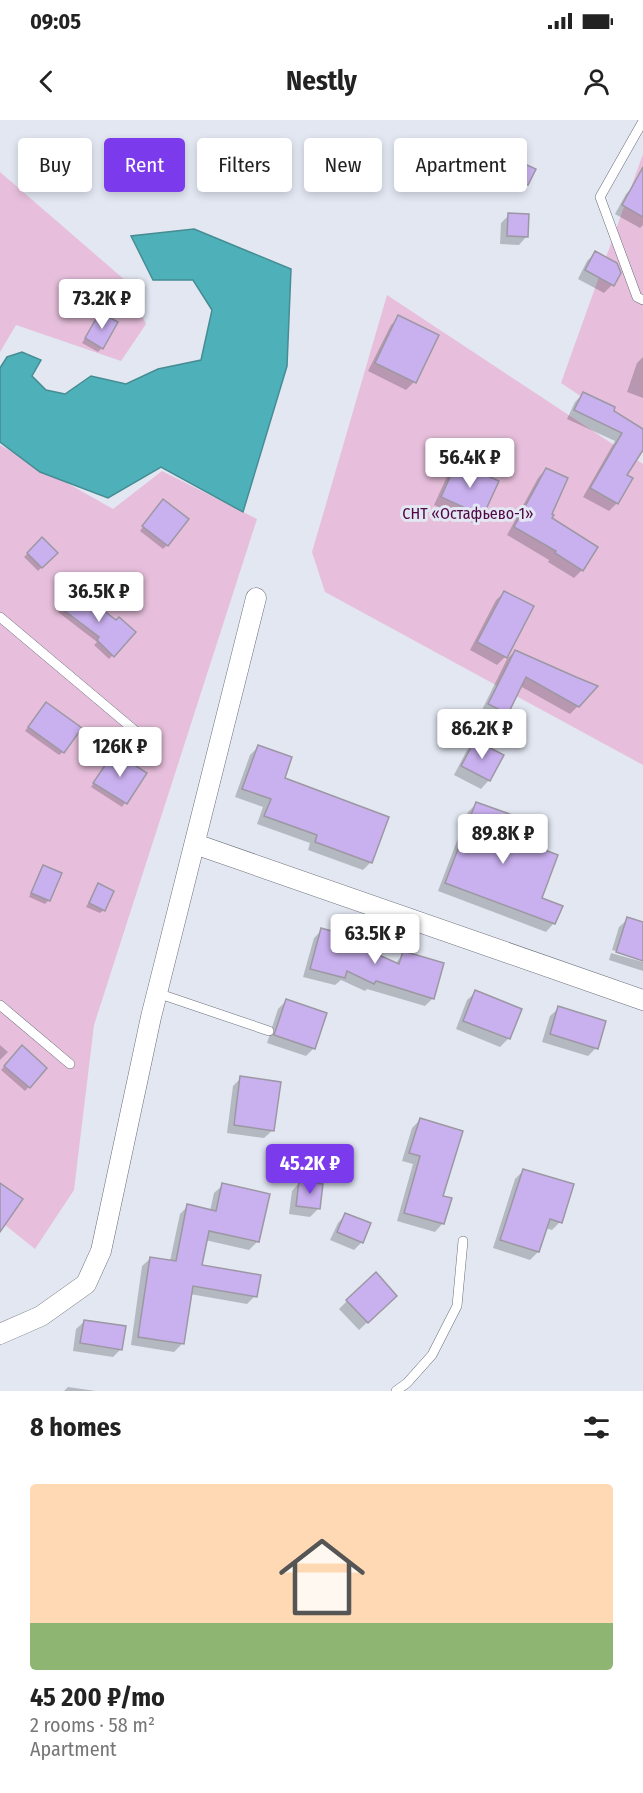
<!DOCTYPE html>
<meta charset="utf-8">
<style>
body{margin:0;font-family:"Fira Sans Condensed",sans-serif;background:#f2f2f2;color:#222;height:100vh;display:flex;flex-direction:column;font-size:22px;white-space:nowrap}
*{box-sizing:border-box;margin:0}
p{font-size:20px;color:#767676}
.icon{flex:none;width:33px;height:33px;fill:none;stroke:currentColor;stroke-width:2;stroke-linecap:round;stroke-linejoin:round}
.map{position:relative;height:1271px;overflow:hidden}
.sheet{display:flex;flex-direction:column;background:#fff;flex:1}
.sheet>*{flex:none}
.top-card{position:absolute;left:18px;top:18px;width:608px;height:54px;display:flex;gap:12px}
.price{position:absolute;translate:-50% -51px;padding:0 14px;border-radius:6px;background:#fff;color:#222;font-size:20px;line-height:39px;filter:drop-shadow(0 2px 3px #0008)}
.price::after{content:'';position:absolute;left:50%;top:36px;width:18px;height:14px;margin-left:-9px;background:inherit;clip-path:polygon(0 0,100% 0,50% 100%)}
.price.on{background:#7c3aed;color:#fff}
ul{padding:0;list-style:none}
li{display:grid;align-content:center;gap:12px;height:318px;padding:0 30px}
li span{display:grid;place-items:center;height:186px;border-radius:6px;color:#555}
li>.icon{margin-inline-start:auto}
span .icon{width:108px;height:108px;fill:#fffc;stroke-width:1}
li b{font-size:26px}
h2{display:flex;justify-content:space-between;align-items:center;height:72px;padding:0 30px;font-size:26px}
.pill{padding:0 21px;border-radius:6px;background:#fff;box-shadow:0 3px 9px #0003;font-size:21px;line-height:54px}
.pill.on{background:#7c3aed;color:#fff}
.status{display:flex;justify-content:space-between;align-items:center;height:42px;padding:0 30px;background:#fff;direction:ltr}
.status svg{height:16px;fill:currentColor}
header{display:flex;justify-content:space-between;align-items:center;height:78px;padding:0 30px;background:#fff;font-size:27px;font-weight:700}
.map>svg:first-child{display:block}
</style>
<div class="status"><b>09:05</b><svg viewBox="0 0 49 12"><path d="M0 12V9h3v3zM5 12V6h3v6zM10 12V3h3v9zM15 12V0h3v12zM26 1h20v11H26zM47 4h2v5h-2z"/></svg></div>
<header><svg class="icon" aria-label="back" viewBox="0 0 24 24"><path d="M15 5l-7 7 7 7"/></svg>Nestly<svg class="icon" aria-label="person" viewBox="0 0 24 24"><circle cx="12" cy="8" r="4"/><path d="M4 21q1-7 8-7t8 7"/></svg></header>
<div class="map">
<svg width="643" height="1271" viewBox="0 0 643 1271">
<rect width="100%" height="100%" fill="#e2e7f2"/>
<g fill="#e7bfdc">
<path d="M 643,34 L 643,318 L 561,263 Z"/>
<path d="M 0,52 L 126,161 L 146,204 L 121,241 L 16,205 L 0,232 Z"/>
<path d="M 387,175 L 643,344 L 643,645 L 325,472 L 312,432 Z"/>
<path d="M 0,325 L 113,389 L 162,351 L 257,399 L 94,905 L 74,1070 L 35,1129 L 0,1101 Z"/>
</g>
<path fill="#4eb1b9" stroke="#468c93" stroke-width="1.5" d="M 194,109 L 291,149 L 287,246 L 243,392 L 161,347 L 108,378 L 40,352 L 0,322 L 0,248 L 7,237 L 22,232 L 41,240 L 32,256 L 46,270 L 65,274 L 91,256 L 126,264 L 158,249 L 201,240 L 212,190 L 193,160 L 153,160 L 131,116 Z"/>
<g fill="#0003">
<path d="M 448,26 L 472,34 L 464,57 L 456,65 L 433,57 L 440,34 Z"/>
<path d="M 516,42 L 527,64 L 519,72 L 501,64 L 508,50 Z"/>
<path d="M 634,66 L 643,71 L 643,105 L 640,108 L 615,94 L 626,74 Z"/>
<path d="M 509,95 L 527,116 L 519,125 L 500,124 L 501,103 Z"/>
<path d="M 595,133 L 612,165 L 604,173 L 578,159 L 587,141 Z"/>
<path d="M 100,194 L 102,228 L 98,232 L 82,223 Z"/>
<path d="M 399,197 L 414,262 L 406,270 L 368,251 L 391,205 Z"/>
<path d="M 643,237 L 643,278 L 627,272 L 637,243 Z"/>
<path d="M 583,274 L 643,311 L 643,327 L 625,355 L 617,383 L 609,391 L 583,377 L 615,321 L 567,299 L 575,282 Z"/>
<path d="M 458,344 L 481,395 L 473,403 L 434,385 L 449,352 Z"/>
<path d="M 546,349 L 550,399 L 582,450 L 574,458 L 548,442 L 549,440 L 507,415 L 538,358 Z"/>
<path d="M 159,385 L 167,425 L 163,429 L 140,411 Z"/>
<path d="M 42,419 L 56,433 L 38,451 L 24,437 Z"/>
<path d="M 505,472 L 505,537 L 497,545 L 470,530 L 496,480 Z"/>
<path d="M 72,474 L 134,513 L 109,539 L 94,525 L 97,522 L 58,492 Z"/>
<path d="M 515,531 L 578,586 L 570,594 L 520,566 L 507,593 L 499,601 L 481,592 L 507,539 Z"/>
<path d="M 43,587 L 63,632 L 59,635 L 25,611 Z"/>
<path d="M 475,622 L 502,635 L 489,660 L 481,669 L 454,655 L 467,630 Z"/>
<path d="M 258,627 L 283,659 L 371,742 L 363,750 L 308,730 L 310,723 L 257,704 L 263,687 L 235,677 L 250,635 Z"/>
<path d="M 114,634 L 145,654 L 122,687 L 91,667 Z"/>
<path d="M 477,683 L 508,718 L 554,803 L 546,812 L 438,771 L 468,692 Z"/>
<path d="M 43,747 L 49,780 L 45,784 L 29,777 L 40,751 Z"/>
<path d="M 98,765 L 104,790 L 100,793 L 86,787 Z"/>
<path d="M 628,799 L 643,803 L 643,839 L 612,830 L 619,807 Z"/>
<path d="M 322,810 L 395,844 L 404,833 L 433,878 L 425,886 L 367,869 L 365,871 L 341,860 L 335,865 L 303,857 L 314,818 Z"/>
<path d="M 611,833 L 643,842 L 643,851 L 609,840 Z"/>
<path d="M 476,872 L 520,889 L 508,919 L 500,927 L 456,909 L 467,880 Z"/>
<path d="M 286,881 L 314,928 L 306,936 L 267,923 L 278,889 Z"/>
<path d="M 559,888 L 596,928 L 588,936 L 542,922 L 550,896 Z"/>
<path d="M 0,925 L 8,932 L 0,940 Z"/>
<path d="M 22,927 L 45,948 L 25,971 L 1,950 Z"/>
<path d="M 241,958 L 273,1010 L 264,1018 L 227,1013 L 233,966 Z"/>
<path d="M 420,1000 L 443,1103 L 435,1112 L 397,1101 L 413,1044 L 402,1041 L 412,1008 Z"/>
<path d="M 523,1051 L 560,1102 L 552,1110 L 545,1108 L 538,1132 L 530,1140 L 493,1128 L 515,1059 Z"/>
<path d="M 300,1062 L 318,1089 L 310,1097 L 289,1094 L 292,1071 Z"/>
<path d="M 223,1065 L 268,1075 L 257,1122 L 249,1130 L 205,1120 L 200,1146 L 255,1176 L 247,1184 L 190,1174 L 182,1224 L 174,1232 L 131,1225 L 142,1146 L 151,1138 L 170,1141 L 180,1094 L 188,1086 L 210,1091 L 214,1073 Z"/>
<path d="M 346,1094 L 362,1122 L 354,1130 L 330,1120 L 338,1103 Z"/>
<path d="M 347,1181 L 387,1184 L 359,1210 L 339,1189 Z"/>
<path d="M 85,1201 L 121,1229 L 113,1237 L 73,1231 L 76,1209 Z"/>
<path d="M 68,1267 L 96,1271 L 64,1271 Z"/>
</g>
<g fill="#c9b0ef" stroke="#9c98a3" stroke-width="1.5">
<path d="M 448,24 L 474,33 L 466,57 L 440,48 Z"/>
<path d="M 516,40 L 536,49 L 528,65 L 508,56 Z"/>
<path d="M 643,47 L 643,97 L 622,85 Z"/>
<path d="M 508,93 L 529,94 L 528,117 L 507,116 Z"/>
<path d="M 595,131 L 617,143 L 621,153 L 614,166 L 585,150 Z"/>
<path d="M 100,192 L 118,202 L 103,229 L 85,218 Z"/>
<path d="M 398,195 L 439,215 L 416,263 L 375,243 Z"/>
<path d="M 583,272 L 615,287 L 614,291 L 643,309 L 643,330 L 627,355 L 633,358 L 618,384 L 590,368 L 622,313 L 574,290 Z"/>
<path d="M 457,342 L 499,361 L 483,396 L 441,377 Z"/>
<path d="M 546,348 L 568,358 L 552,394 L 554,395 L 552,398 L 598,427 L 583,451 L 555,433 L 556,431 L 514,407 Z"/>
<path d="M 163,379 L 189,399 L 168,426 L 142,406 Z"/>
<path d="M 42,417 L 58,433 L 42,448 L 27,433 Z"/>
<path d="M 76,469 L 116,500 L 119,497 L 136,512 L 114,537 L 97,520 L 99,517 L 61,488 Z"/>
<path d="M 504,471 L 534,486 L 507,538 L 477,522 Z"/>
<path d="M 515,530 L 576,557 L 598,566 L 579,587 L 526,557 L 508,594 L 488,584 Z"/>
<path d="M 46,582 L 82,608 L 64,633 L 28,607 Z"/>
<path d="M 475,620 L 504,635 L 490,661 L 461,646 Z"/>
<path d="M 258,625 L 292,637 L 285,658 L 389,697 L 372,743 L 315,722 L 317,715 L 264,696 L 271,679 L 242,669 Z"/>
<path d="M 114,632 L 147,653 L 127,684 L 93,663 Z"/>
<path d="M 476,682 L 518,697 L 510,717 L 558,735 L 542,778 L 563,786 L 555,804 L 445,763 Z"/>
<path d="M 43,745 L 62,753 L 50,781 L 31,773 Z"/>
<path d="M 98,763 L 114,771 L 105,791 L 89,783 Z"/>
<path d="M 627,797 L 643,802 L 643,841 L 616,832 Z"/>
<path d="M 321,808 L 356,818 L 354,824 L 399,844 L 403,831 L 444,843 L 434,879 L 376,861 L 374,864 L 347,851 L 345,858 L 310,849 Z"/>
<path d="M 475,870 L 522,889 L 510,919 L 463,901 Z"/>
<path d="M 286,879 L 327,893 L 315,929 L 274,915 Z"/>
<path d="M 558,886 L 606,901 L 598,929 L 550,914 Z"/>
<path d="M 22,925 L 47,948 L 30,968 L 4,946 Z"/>
<path d="M 240,956 L 281,962 L 274,1011 L 234,1005 Z"/>
<path d="M 420,998 L 463,1011 L 443,1076 L 452,1078 L 444,1104 L 404,1093 L 420,1036 L 409,1033 Z"/>
<path d="M 523,1049 L 574,1064 L 562,1103 L 550,1099 L 539,1132 L 500,1120 Z"/>
<path d="M 299,1061 L 323,1064 L 320,1089 L 296,1086 Z"/>
<path d="M 0,1063 L 23,1079 L 0,1112 Z"/>
<path d="M 222,1063 L 270,1074 L 259,1122 L 209,1111 L 202,1145 L 261,1155 L 257,1177 L 193,1166 L 184,1224 L 138,1217 L 150,1137 L 176,1141 L 187,1084 L 216,1091 Z"/>
<path d="M 345,1093 L 371,1103 L 363,1123 L 337,1112 Z"/>
<path d="M 376,1152 L 397,1176 L 368,1203 L 346,1180 Z"/>
<path d="M 84,1200 L 126,1206 L 122,1230 L 80,1223 Z"/>
</g>
<g fill="none" stroke-linecap="round" stroke-linejoin="round">
<g stroke="#6a6e78" stroke-width="10">
<g id="lane">
<path d="M 643,1 L 600,77 L 637,177 L 643,180"/>
<path d="M 0,497 L 145,619"/>
<path d="M 157,873 L 269,911"/>
<path d="M 0,885 L 70,944"/>
<path d="M 396,1271 L 407,1263 L 432,1235 L 457,1186 L 463,1121"/>
</g>
</g>
<g stroke="#6a6e78" stroke-width="21">
<g id="street">
<path d="M 195,724 L 643,880"/>
<path d="M 0,1214 L 41,1196 L 86,1164 L 101,1131 L 151,897 L 256,478"/>
</g>
</g>
<use href="#lane" stroke="#fff" stroke-width="9"/>
<use href="#street" stroke="#fff" stroke-width="20"/>
</g>
<g text-anchor="middle" stroke-width="6" stroke-linejoin="round" paint-order="stroke">
<g font-size="16" fill="#500845" stroke="#e2e7f2">
<text x="468" y="399">СНТ «Остафьево-1»</text>
</g>
</g>
</svg>
<b class="price" style="left:102px;top:210px">73.2K ₽</b>
<b class="price" style="left:470px;top:369px">56.4K ₽</b>
<b class="price" style="left:99px;top:503px">36.5K ₽</b>
<b class="price" style="left:482px;top:640px">86.2K ₽</b>
<b class="price" style="left:120px;top:658px">126K ₽</b>
<b class="price" style="left:503px;top:745px">89.8K ₽</b>
<b class="price" style="left:375px;top:845px">63.5K ₽</b>
<b class="price on" style="left:310px;top:1075px">45.2K ₽</b>
<div class="top-card">
<a class="pill">Buy</a>
<a class="pill on">Rent</a>
<a class="pill">Filters</a>
<a class="pill">New</a>
<a class="pill">Apartment</a>
</div>
</div>
<section class="sheet">
<h2>8 homes<svg class="icon" aria-label="filters" viewBox="0 0 24 24"><path d="M4 7h16M4 17h16"/><circle cx="9" cy="7" r="2"/><circle cx="15" cy="17" r="2"/></svg></h2>
<ul>
<li><span style="background:linear-gradient(#ffd9b3 75%,#8fb573 0)"><svg class="icon" aria-label="home" viewBox="0 0 24 24"><path d="M3 11l9-7 9 7M6 9v11h12V9"/></svg></span><div><b>45 200 ₽/mo</b><p>2 rooms · 58 m²</p><p>Apartment</p></div></li>
</ul>
</section>
